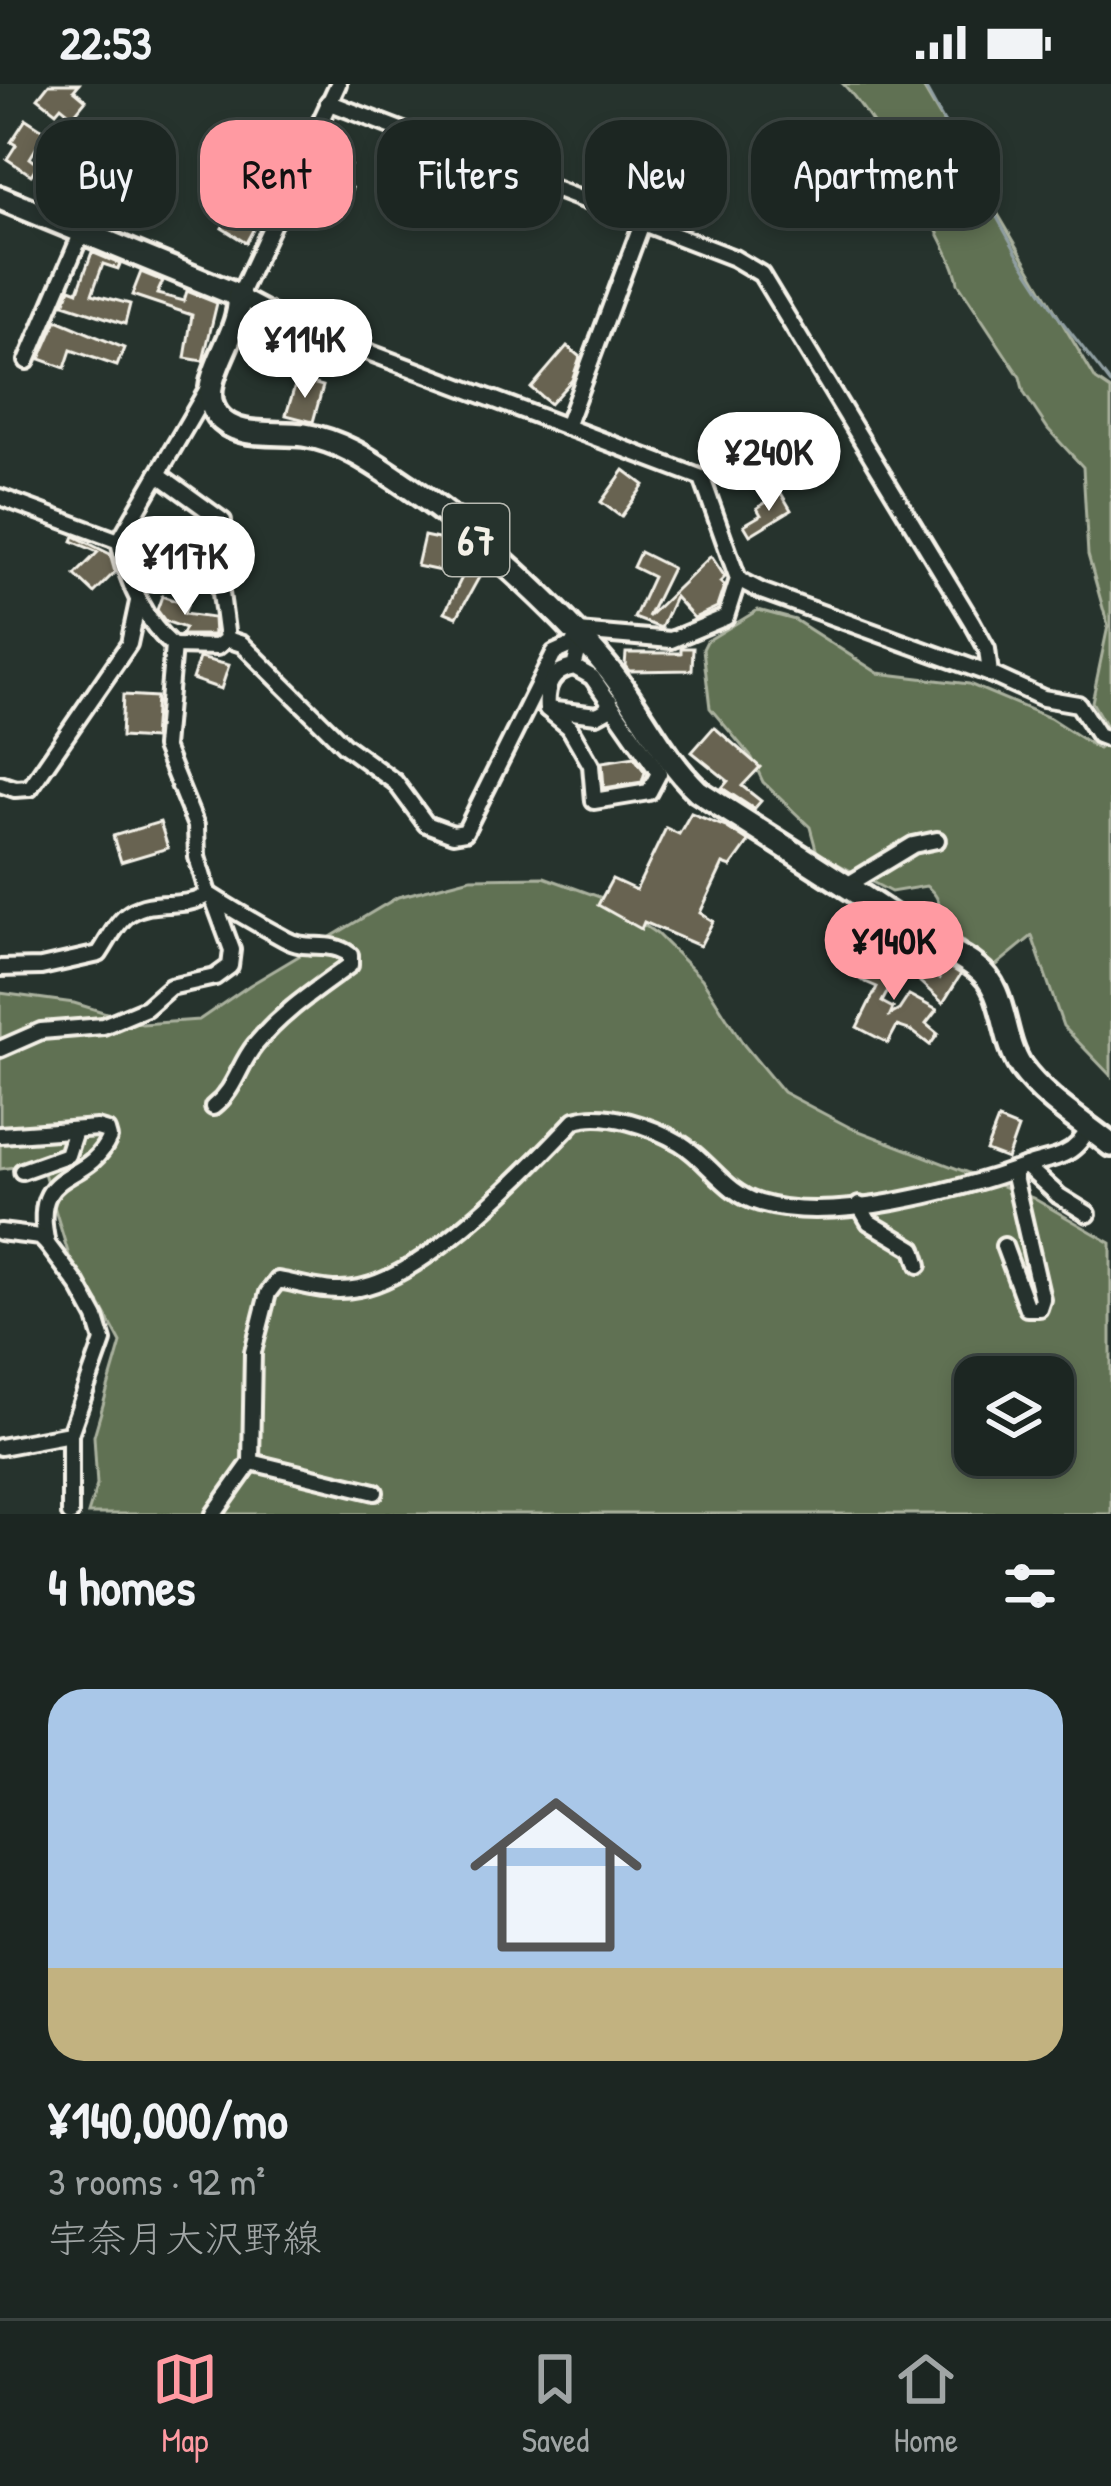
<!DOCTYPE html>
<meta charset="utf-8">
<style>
body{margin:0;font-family:"Patrick Hand","Klee One",sans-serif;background:#29322f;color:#f1f3f6;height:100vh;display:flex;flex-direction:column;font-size:45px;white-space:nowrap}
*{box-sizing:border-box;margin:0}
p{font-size:39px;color:#a0a5a5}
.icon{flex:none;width:66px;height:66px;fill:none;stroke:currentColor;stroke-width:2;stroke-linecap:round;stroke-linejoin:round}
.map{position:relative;height:1430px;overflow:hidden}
.details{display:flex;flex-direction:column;background:#1c2622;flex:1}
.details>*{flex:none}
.top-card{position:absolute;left:36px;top:36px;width:1041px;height:108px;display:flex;gap:24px}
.fabs{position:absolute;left:954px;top:1272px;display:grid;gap:24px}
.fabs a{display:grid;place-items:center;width:120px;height:120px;border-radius:24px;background:#1c2622;box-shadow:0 6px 18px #0003,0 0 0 3px #3a4340;font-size:60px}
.price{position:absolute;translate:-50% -102px;padding:0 27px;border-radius:42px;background:#fff;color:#222;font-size:39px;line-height:78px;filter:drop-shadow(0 3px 6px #0008)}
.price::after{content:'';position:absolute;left:50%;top:72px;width:36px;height:27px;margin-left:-18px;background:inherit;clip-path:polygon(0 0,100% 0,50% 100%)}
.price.selected{background:#ff9aa2;color:#111}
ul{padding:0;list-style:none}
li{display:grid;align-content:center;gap:24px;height:636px;padding:0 48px}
li span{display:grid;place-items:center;height:372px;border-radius:36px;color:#555}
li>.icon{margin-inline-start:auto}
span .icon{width:216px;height:216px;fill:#fffc;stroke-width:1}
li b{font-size:51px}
h2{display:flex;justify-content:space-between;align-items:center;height:144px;padding:0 48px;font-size:51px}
.pill{padding:0 42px;border-radius:36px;background:#1c2622;box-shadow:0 6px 18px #0003,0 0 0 3px #3a4340;font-size:42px;line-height:108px}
.pill.selected{background:#ff9aa2;color:#111}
.status{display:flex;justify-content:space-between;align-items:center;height:84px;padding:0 60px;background:#1c2622;direction:ltr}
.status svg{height:33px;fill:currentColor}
.tab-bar{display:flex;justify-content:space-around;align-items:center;height:168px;border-top:3px solid #3a4340;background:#1c2622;font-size:33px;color:#a0a5a5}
.tab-bar a{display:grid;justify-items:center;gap:6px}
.tab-bar .selected{color:#ff9aa2}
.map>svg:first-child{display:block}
</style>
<div class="status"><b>22:53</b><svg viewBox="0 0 49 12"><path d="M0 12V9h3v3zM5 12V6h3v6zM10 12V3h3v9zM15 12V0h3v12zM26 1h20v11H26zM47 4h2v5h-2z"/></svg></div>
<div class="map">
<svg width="1111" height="1430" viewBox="0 0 1111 1430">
<rect width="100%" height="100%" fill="#26332d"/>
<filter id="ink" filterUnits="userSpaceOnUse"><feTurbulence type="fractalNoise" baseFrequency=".00833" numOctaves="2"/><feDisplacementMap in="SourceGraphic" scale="24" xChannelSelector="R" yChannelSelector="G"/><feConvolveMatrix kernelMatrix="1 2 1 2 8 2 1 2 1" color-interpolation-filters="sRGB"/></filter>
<g filter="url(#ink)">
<g fill="#617153" stroke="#aab19e" stroke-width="3" fill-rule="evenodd">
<path d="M 843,0 L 921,0 L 1096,296 L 1111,306 L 1111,651 L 1092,618 L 1108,542 L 1088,471 L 1083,383 L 1048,345 L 1024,309 L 1020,293 L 958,199 C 954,165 869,25 843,0 Z"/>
<path d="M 758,526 L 795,536 L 878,589 L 969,600 L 1050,634 L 1098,665 L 1111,655 L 1111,992 L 1063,942 L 1032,852 L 993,884 L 942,839 C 940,822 940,812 926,802 L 891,808 L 817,769 L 810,743 L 763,698 L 752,674 L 710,624 L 703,565 L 707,557 Z"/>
<path d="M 544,793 L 608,816 L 657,850 L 702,895 L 744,961 L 783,1008 L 851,1044 L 1033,1114 L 1111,1159 L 1111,1430 L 88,1430 L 97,1401 L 94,1352 L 121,1259 L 100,1220 L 73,1185 L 41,1079 L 0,1085 L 0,909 L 74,919 L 142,940 L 199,936 L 250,901 L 398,813 L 471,794 ZM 975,1293 L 1053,1293 L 1053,1371 L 975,1371 Z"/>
</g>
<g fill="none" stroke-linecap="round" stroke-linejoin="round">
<path stroke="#909fa2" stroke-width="3" d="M 923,0 L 1019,173 L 1057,231 L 1111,300"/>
</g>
<g fill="#676451" stroke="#f4f1e8" stroke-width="3">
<path d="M 49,0 L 79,0 L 74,6 L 86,16 L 73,32 L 61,22 L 56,28 L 38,14 Z"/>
<path d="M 26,35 L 46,48 L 30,74 L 38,80 L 31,91 L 7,75 L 16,61 L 11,58 Z"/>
<path d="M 269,63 L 291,75 L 246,159 L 222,144 L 235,124 L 240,128 L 257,99 L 251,96 Z"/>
<path d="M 319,67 L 350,82 L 341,99 L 352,104 L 337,135 L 314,124 L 329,89 L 313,81 Z"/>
<path d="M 92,168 L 120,180 L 118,185 L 103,180 L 92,210 L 130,220 L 125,240 L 64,220 L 70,204 L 78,207 Z"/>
<path d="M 141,188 L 163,197 L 157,210 L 184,217 L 187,207 L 217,219 L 203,277 L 185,274 L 192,231 L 132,211 Z"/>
<path d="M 57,236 L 124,264 L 117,282 L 71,266 L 65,284 L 40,275 Z"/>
<path d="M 567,262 L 580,273 L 572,296 L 550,320 L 531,304 Z"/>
<path d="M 297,295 L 323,302 L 313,338 L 286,331 Z"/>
<path d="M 624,386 L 644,401 L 621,433 L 601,418 Z"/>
<path d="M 781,409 L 791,426 L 750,451 L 744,441 L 761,431 L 757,424 Z"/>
<path d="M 74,452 L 110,470 L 115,488 L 94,509 L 75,491 L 98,468 L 72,457 Z"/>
<path d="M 424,452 L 452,458 L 445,488 L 417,482 Z"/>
<path d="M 640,468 L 672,484 L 648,533 L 711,472 L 725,493 L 720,498 L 724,502 L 717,523 L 694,534 L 675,513 L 661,544 L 634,534 L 653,493 L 633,483 Z"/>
<path d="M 468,481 L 482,488 L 457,533 L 445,528 Z"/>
<path d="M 162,512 L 187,521 L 184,530 L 213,534 L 214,551 L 181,551 L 185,544 L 165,537 L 157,526 Z"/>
<path d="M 681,564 L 693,564 L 692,586 L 629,587 L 625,582 L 626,569 L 681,569 Z"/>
<path d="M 199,574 L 229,581 L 221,605 L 192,595 Z"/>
<path d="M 123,611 L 156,613 L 153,655 L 121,653 Z"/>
<path d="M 714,643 L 760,683 L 742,702 L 761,717 L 754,725 L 722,704 L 728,697 L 692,668 Z"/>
<path d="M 634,673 L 645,688 L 642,698 L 604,704 L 602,678 Z"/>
<path d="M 691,729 L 726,743 L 749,758 L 731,783 L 723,780 L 700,829 L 713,837 L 700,862 L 644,838 L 641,845 L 598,821 L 612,795 L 636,806 L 666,744 L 679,750 Z"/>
<path d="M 160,738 L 168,764 L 121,778 L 113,752 Z"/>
<path d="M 896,856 L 911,864 L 882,918 L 893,924 L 890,931 L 899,926 L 909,911 L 937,926 L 926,940 L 938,950 L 930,961 L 912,947 L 897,942 L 888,959 L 857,943 L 877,903 L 861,896 L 866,883 L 879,888 Z"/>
<path d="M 946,881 L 961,890 L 943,919 L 920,898 L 931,886 L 940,894 Z"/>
<path d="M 998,1036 L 1018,1044 L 1007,1075 L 986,1067 Z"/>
</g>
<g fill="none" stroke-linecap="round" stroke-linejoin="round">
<g stroke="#f4f1e8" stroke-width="22">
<g id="street">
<path d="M 338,0 L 239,212 L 286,237 L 702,394 L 738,495 L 726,533 L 671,556 L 578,548"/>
<path d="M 328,18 L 734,174 L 761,190 L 972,538 L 987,565 L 990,590 L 761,507 L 738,495"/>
<path d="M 27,277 L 82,148"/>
<path d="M 566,343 L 642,139"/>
<path d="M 158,390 L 223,437 L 219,494 L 227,555 L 217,563 L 173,562"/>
<path d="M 0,413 L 119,457"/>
<path d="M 227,555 L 242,560 L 344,661 L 395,698 L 426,740 L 453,750 L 465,748 L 554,569 L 581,557"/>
<path d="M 574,583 L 592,593 L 659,689 L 649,708 L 594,717 L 591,681 L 569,643 L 547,625 C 545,602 552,587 574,583 L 581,557"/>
<path d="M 990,590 L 1043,614 L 1078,620 L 1098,651 L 1111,656"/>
<path d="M 547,625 L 597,631 L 606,626 L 610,617"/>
<path d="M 0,700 L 15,705 L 30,704 L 129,560 L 138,518"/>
<path d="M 847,801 L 913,761 L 937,756"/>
<path d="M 208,810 C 233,826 259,841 285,855 C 307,868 330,855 350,871 L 350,881 C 315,907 283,927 255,961 C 238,982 236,1005 213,1023"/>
<path d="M 0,884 L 41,883 L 99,870 C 108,857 117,837 130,829 C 155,813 184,827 208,810 L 197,773 L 196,742 L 164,663 L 173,562 C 142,535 127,497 119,457 L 207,306"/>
<path d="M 0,965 L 41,947 L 103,942 L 146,924 L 170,903 L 215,893 L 230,882 L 232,866 L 214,817"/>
<path d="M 0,1051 L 97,1044 L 107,1047 L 109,1054 C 87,1104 29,1080 47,1160"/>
<path d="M 1026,1082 L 1059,1112 L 1088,1130"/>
<path d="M 22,1087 L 67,1071 L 75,1046"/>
<path d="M 859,1121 L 869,1138 L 914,1165 L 919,1181"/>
<path d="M 0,1148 L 40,1153 L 47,1160 L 78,1201 L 96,1234 L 103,1257 L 70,1350 L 70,1430"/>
<path d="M 1004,1162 L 1027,1224 L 1039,1224 L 1042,1215 L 1013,1088"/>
<path d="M 0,1363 L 70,1350"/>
<path d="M 251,1378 L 375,1408"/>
<path d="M 214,1430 L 251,1378 L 253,1268 L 268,1209 L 278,1196 C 306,1201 330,1210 359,1204 C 426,1192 528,1086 575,1036 C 606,1026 653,1043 680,1059 C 709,1077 726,1110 760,1119 C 833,1141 959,1106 1029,1081 C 1041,1077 1054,1075 1064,1070 C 1076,1065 1083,1055 1089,1044"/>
</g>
</g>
<g stroke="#f4f1e8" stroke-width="30">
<path id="secondary" d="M 0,114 L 239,212"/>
</g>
<g stroke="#f4f1e8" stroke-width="30">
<path id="primary" d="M 239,212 C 243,251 193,299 217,331 C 236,356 276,347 304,351 C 344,357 376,381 409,403 C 472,446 557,523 606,582 C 640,622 660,671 698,707 C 770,754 843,798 914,847 C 934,861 958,868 977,884 C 1007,906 1001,953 1021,983 C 1044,1015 1081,1037 1111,1061"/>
</g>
<use href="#street" stroke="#26332d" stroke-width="14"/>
<use href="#secondary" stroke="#26332d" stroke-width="21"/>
<use href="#primary" stroke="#26332d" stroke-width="21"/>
</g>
</g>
<g text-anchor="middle" stroke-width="12" stroke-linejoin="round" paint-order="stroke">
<rect fill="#26332d" stroke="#b6b8b0" stroke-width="3" x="443" y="420" width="66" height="72" rx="9"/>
<g font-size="42" font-weight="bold" fill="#f4f1e8">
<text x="476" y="471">67</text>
</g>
</g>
</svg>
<div class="fabs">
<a><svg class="icon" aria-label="layers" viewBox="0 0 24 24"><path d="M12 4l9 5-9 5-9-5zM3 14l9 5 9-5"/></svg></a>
</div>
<b class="price" style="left:305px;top:317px">¥114K</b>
<b class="price" style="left:769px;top:430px">¥240K</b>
<b class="price" style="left:185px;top:534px">¥117K</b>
<b class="price selected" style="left:894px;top:919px">¥140K</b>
<div class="top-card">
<a class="pill">Buy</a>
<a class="pill selected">Rent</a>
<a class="pill">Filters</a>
<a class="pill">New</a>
<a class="pill">Apartment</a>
</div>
</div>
<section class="details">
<h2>4 homes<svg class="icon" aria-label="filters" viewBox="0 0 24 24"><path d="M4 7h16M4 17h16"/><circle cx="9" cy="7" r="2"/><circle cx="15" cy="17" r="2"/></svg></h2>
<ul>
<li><span style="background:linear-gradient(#a9c7e8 75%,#c2b280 0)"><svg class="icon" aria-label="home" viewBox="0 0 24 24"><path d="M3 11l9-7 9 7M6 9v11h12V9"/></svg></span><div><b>¥140,000/mo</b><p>3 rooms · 92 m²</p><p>宇奈月大沢野線</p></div></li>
</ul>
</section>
<nav class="tab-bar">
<a class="selected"><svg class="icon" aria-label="map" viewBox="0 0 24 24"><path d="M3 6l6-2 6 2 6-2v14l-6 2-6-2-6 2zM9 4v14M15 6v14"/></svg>Map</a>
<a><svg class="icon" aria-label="saved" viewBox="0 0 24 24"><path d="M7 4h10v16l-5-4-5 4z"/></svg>Saved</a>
<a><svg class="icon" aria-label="home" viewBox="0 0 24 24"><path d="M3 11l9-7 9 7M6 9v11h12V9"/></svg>Home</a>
</nav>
